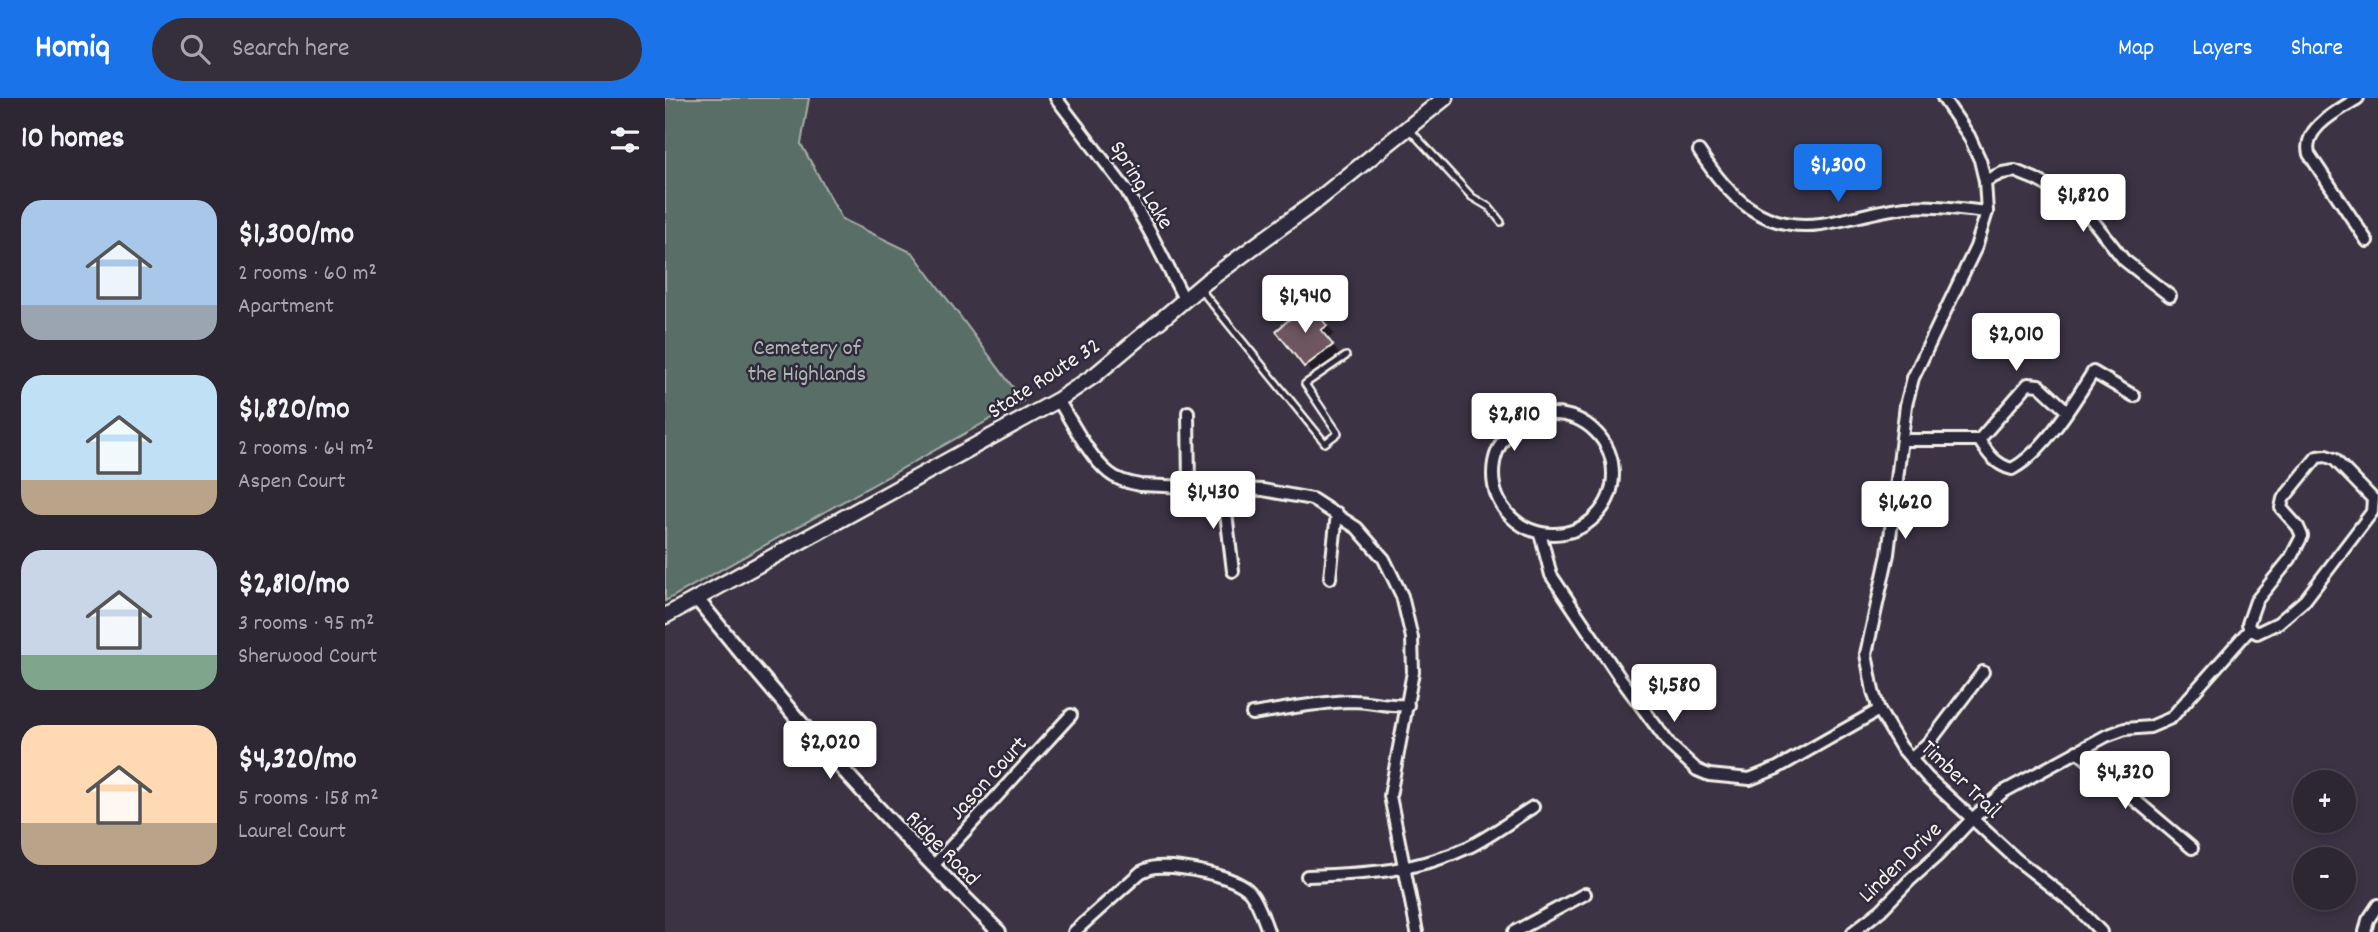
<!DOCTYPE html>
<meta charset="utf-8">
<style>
body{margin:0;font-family:Dekko,sans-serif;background:#352e3b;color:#f1f3f6;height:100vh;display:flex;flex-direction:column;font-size:26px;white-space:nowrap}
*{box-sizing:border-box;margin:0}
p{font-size:23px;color:#a7a5ac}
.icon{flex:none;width:38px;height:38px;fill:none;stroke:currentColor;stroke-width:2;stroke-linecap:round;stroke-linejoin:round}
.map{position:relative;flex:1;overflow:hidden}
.sheet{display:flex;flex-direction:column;background:#2d2633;width:665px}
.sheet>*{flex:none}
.fabs{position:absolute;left:1628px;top:672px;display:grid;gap:14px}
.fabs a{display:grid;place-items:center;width:63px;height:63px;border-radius:50%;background:#2d2633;box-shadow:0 4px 10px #0003,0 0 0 2px #48434e;font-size:35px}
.price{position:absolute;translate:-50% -60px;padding:0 16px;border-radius:7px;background:#fff;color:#222;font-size:23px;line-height:46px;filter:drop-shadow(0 2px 4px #0008)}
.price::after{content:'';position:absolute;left:50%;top:42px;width:21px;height:16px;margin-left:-10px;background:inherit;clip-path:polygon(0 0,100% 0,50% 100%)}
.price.on{background:#1a73e8;color:#fff}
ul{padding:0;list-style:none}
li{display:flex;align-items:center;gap:21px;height:175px;padding:0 21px}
li span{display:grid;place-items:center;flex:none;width:196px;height:140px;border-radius:21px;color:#555}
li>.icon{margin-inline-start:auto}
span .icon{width:84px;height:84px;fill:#fffc;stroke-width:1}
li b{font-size:30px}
h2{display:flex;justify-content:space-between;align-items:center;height:84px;padding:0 21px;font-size:30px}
header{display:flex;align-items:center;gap:42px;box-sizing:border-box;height:98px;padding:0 35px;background:#1a73e8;color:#fff}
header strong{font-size:33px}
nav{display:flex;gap:38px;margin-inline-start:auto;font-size:24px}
.search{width:490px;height:63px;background:#352e3b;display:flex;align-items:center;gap:18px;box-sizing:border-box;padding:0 24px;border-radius:38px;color:#a7a5ac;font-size:26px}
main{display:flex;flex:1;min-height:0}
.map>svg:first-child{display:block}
</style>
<header>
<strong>Homiq</strong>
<div class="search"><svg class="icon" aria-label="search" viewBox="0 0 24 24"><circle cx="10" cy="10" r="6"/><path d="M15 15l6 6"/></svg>Search here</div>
<nav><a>Map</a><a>Layers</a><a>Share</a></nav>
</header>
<main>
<section class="sheet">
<h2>10 homes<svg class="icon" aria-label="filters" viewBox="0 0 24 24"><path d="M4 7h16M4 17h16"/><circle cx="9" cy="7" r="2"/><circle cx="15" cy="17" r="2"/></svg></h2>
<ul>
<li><span style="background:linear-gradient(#a9c7e8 75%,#9aa5b1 0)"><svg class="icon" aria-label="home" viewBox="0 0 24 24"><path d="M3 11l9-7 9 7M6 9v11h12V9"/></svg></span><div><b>$1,300/mo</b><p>2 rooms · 60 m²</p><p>Apartment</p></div></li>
<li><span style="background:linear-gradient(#bfe0f5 75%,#b9a48a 0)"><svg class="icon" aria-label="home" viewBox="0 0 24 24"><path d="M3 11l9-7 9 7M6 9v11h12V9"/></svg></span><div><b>$1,820/mo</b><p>2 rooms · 64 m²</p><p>Aspen Court</p></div></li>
<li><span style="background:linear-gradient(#c9d6e8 75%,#7fa58c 0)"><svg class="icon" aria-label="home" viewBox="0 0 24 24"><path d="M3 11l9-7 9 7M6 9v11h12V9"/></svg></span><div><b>$2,810/mo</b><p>3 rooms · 95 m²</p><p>Sherwood Court</p></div></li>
<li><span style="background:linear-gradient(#ffd9b3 70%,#b9a48a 0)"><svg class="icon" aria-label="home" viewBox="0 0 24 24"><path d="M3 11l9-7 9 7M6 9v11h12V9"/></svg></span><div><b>$4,320/mo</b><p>5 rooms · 158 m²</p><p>Laurel Court</p></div></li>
</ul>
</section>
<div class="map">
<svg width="1713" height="834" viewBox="0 0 1713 834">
<rect width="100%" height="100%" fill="#3c3344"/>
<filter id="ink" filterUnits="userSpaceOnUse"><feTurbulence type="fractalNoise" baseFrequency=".0143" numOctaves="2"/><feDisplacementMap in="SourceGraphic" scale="14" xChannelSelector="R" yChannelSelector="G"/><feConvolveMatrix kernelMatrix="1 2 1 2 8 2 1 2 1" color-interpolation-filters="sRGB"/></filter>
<g filter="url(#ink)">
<path fill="#5a6e68" stroke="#a7b0a8" stroke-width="2" d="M 0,0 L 144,0 L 136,46 L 177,121 L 248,155 L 358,303 L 0,503 Z"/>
<path fill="#0007" d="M 652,214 L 669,236 L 663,241 L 674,256 L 648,276 L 613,233 Z"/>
<path fill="#6e5661" stroke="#f4f1e8" stroke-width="2" d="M 644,204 L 662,228 L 656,232 L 668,247 L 639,269 L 611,233 Z"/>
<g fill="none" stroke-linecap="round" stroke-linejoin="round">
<g stroke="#f4f1e8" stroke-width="10">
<g id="service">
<path d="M 745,32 L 807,99 L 824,109 L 836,124"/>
<path d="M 536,192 L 660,345 L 673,335 L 640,286 L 681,258"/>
</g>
</g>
<g stroke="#f4f1e8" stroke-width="16">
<g id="minor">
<path d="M 391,0 L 462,93 L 487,138 L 519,201"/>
<path d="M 1278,0 L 1304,38 L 1315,62 L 1320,83 L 1322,114 L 1311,149 L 1248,280 L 1241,307 L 1223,456 L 1201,556 L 1208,593 L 1214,612 L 1236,649 L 1263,680 L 1351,761 L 1410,807 L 1436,834"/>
<path d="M 1693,0 C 1675,12 1637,29 1644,56 L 1702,143"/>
<path d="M 1034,53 C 1063,98 1097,134 1156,126 C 1184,122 1212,112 1241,109 C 1268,107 1295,111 1322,114"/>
<path d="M 1320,83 L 1337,75 L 1350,73 L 1370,81 L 1413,104 L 1459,162 L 1505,198"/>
<path d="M 393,302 C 407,324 424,359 444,375 C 452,382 464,385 475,387 L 598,392 L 647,401 L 692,430 L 719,461 L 737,498 L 747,540 L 748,574 L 725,698 L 752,834"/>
<path d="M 523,314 L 524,388"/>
<circle cx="888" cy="376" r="60"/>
<path d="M 1238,342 L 1314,342 C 1323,356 1331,367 1347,371 C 1379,354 1409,304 1428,274 L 1469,298"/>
<path d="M 1314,342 L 1363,286 L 1374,287 L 1402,313"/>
<path d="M 1661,358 L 1669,361 L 1708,401 L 1707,414 L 1640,502 L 1613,525 L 1592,535 L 1585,531 L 1583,526 L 1591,503 L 1625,461 L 1637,438 L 1633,429 L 1616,410 L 1618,401 L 1652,359 Z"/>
<path d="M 558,390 L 568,473"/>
<path d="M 875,435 L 886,477 L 953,577 L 1005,647 L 1032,672 L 1044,677 L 1085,681 L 1112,670 L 1214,612"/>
<path d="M 665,480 L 672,415"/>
<path d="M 587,616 C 620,611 653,604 687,603 C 706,603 724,609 743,607"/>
<path d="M 1412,653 L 1527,750"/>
<path d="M 1246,661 L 1267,641 L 1318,574"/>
<path d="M 268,768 L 406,617"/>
<path d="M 642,778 C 698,776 752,774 804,749 C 826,738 847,722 868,709"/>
<path d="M 409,834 L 476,774 C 481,772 486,769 491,769 C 513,767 570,777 585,794 C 594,805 598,820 603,833"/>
<path d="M 849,834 L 920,796"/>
<path d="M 1188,834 L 1216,812 L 1245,782 L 1273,757 L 1307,721 L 1338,694 L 1441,638 L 1460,631 L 1485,629 L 1506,620 L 1585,531"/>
<path d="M 1700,834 L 1703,822 L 1713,807"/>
</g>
</g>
<g stroke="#f4f1e8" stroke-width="18">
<path id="tertiary" d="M 32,501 C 126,618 227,729 334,834"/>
</g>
<g stroke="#f4f1e8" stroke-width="19">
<path id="secondary" d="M 0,518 L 393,302 L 430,277 L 542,183 L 654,101 L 780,0"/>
</g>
<use href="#service" stroke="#2f2a3d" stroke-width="5"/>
<use href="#minor" stroke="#2f2a3d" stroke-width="10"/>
<use href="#tertiary" stroke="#2f2a3d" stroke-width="12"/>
<use href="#secondary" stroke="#2f2a3d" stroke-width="14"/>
</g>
</g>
<g text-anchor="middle" stroke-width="5" stroke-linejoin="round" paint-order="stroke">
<g font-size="23" fill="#f4f1e8" stroke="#2f2a3d">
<text transform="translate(478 86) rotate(58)" y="8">Spring Lake</text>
<text transform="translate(378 279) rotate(-33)" y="8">State Route 32</text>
<text transform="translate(322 679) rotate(-48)" y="8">Jason Court</text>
<text transform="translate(1297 680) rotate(44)" y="8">Timber Trail</text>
<text transform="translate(279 749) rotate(46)" y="8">Ridge Road</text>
<text transform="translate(1234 763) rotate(-44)" y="8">Linden Drive</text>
</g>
<g font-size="23" fill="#afb6ae" stroke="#2f2a3d">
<text x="142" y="256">Cemetery of<tspan x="142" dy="26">the Highlands</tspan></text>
</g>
</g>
</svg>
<div class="fabs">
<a>+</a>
<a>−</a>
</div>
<b class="price on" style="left:1173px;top:106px">$1,300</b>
<b class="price" style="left:1418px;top:136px">$1,820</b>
<b class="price" style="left:640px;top:237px">$1,940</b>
<b class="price" style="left:1351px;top:275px">$2,010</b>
<b class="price" style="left:849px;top:355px">$2,810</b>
<b class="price" style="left:548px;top:433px">$1,430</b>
<b class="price" style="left:1240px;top:443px">$1,620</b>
<b class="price" style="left:1009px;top:626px">$1,580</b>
<b class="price" style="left:165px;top:683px">$2,020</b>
<b class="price" style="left:1460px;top:713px">$4,320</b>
</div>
</main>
